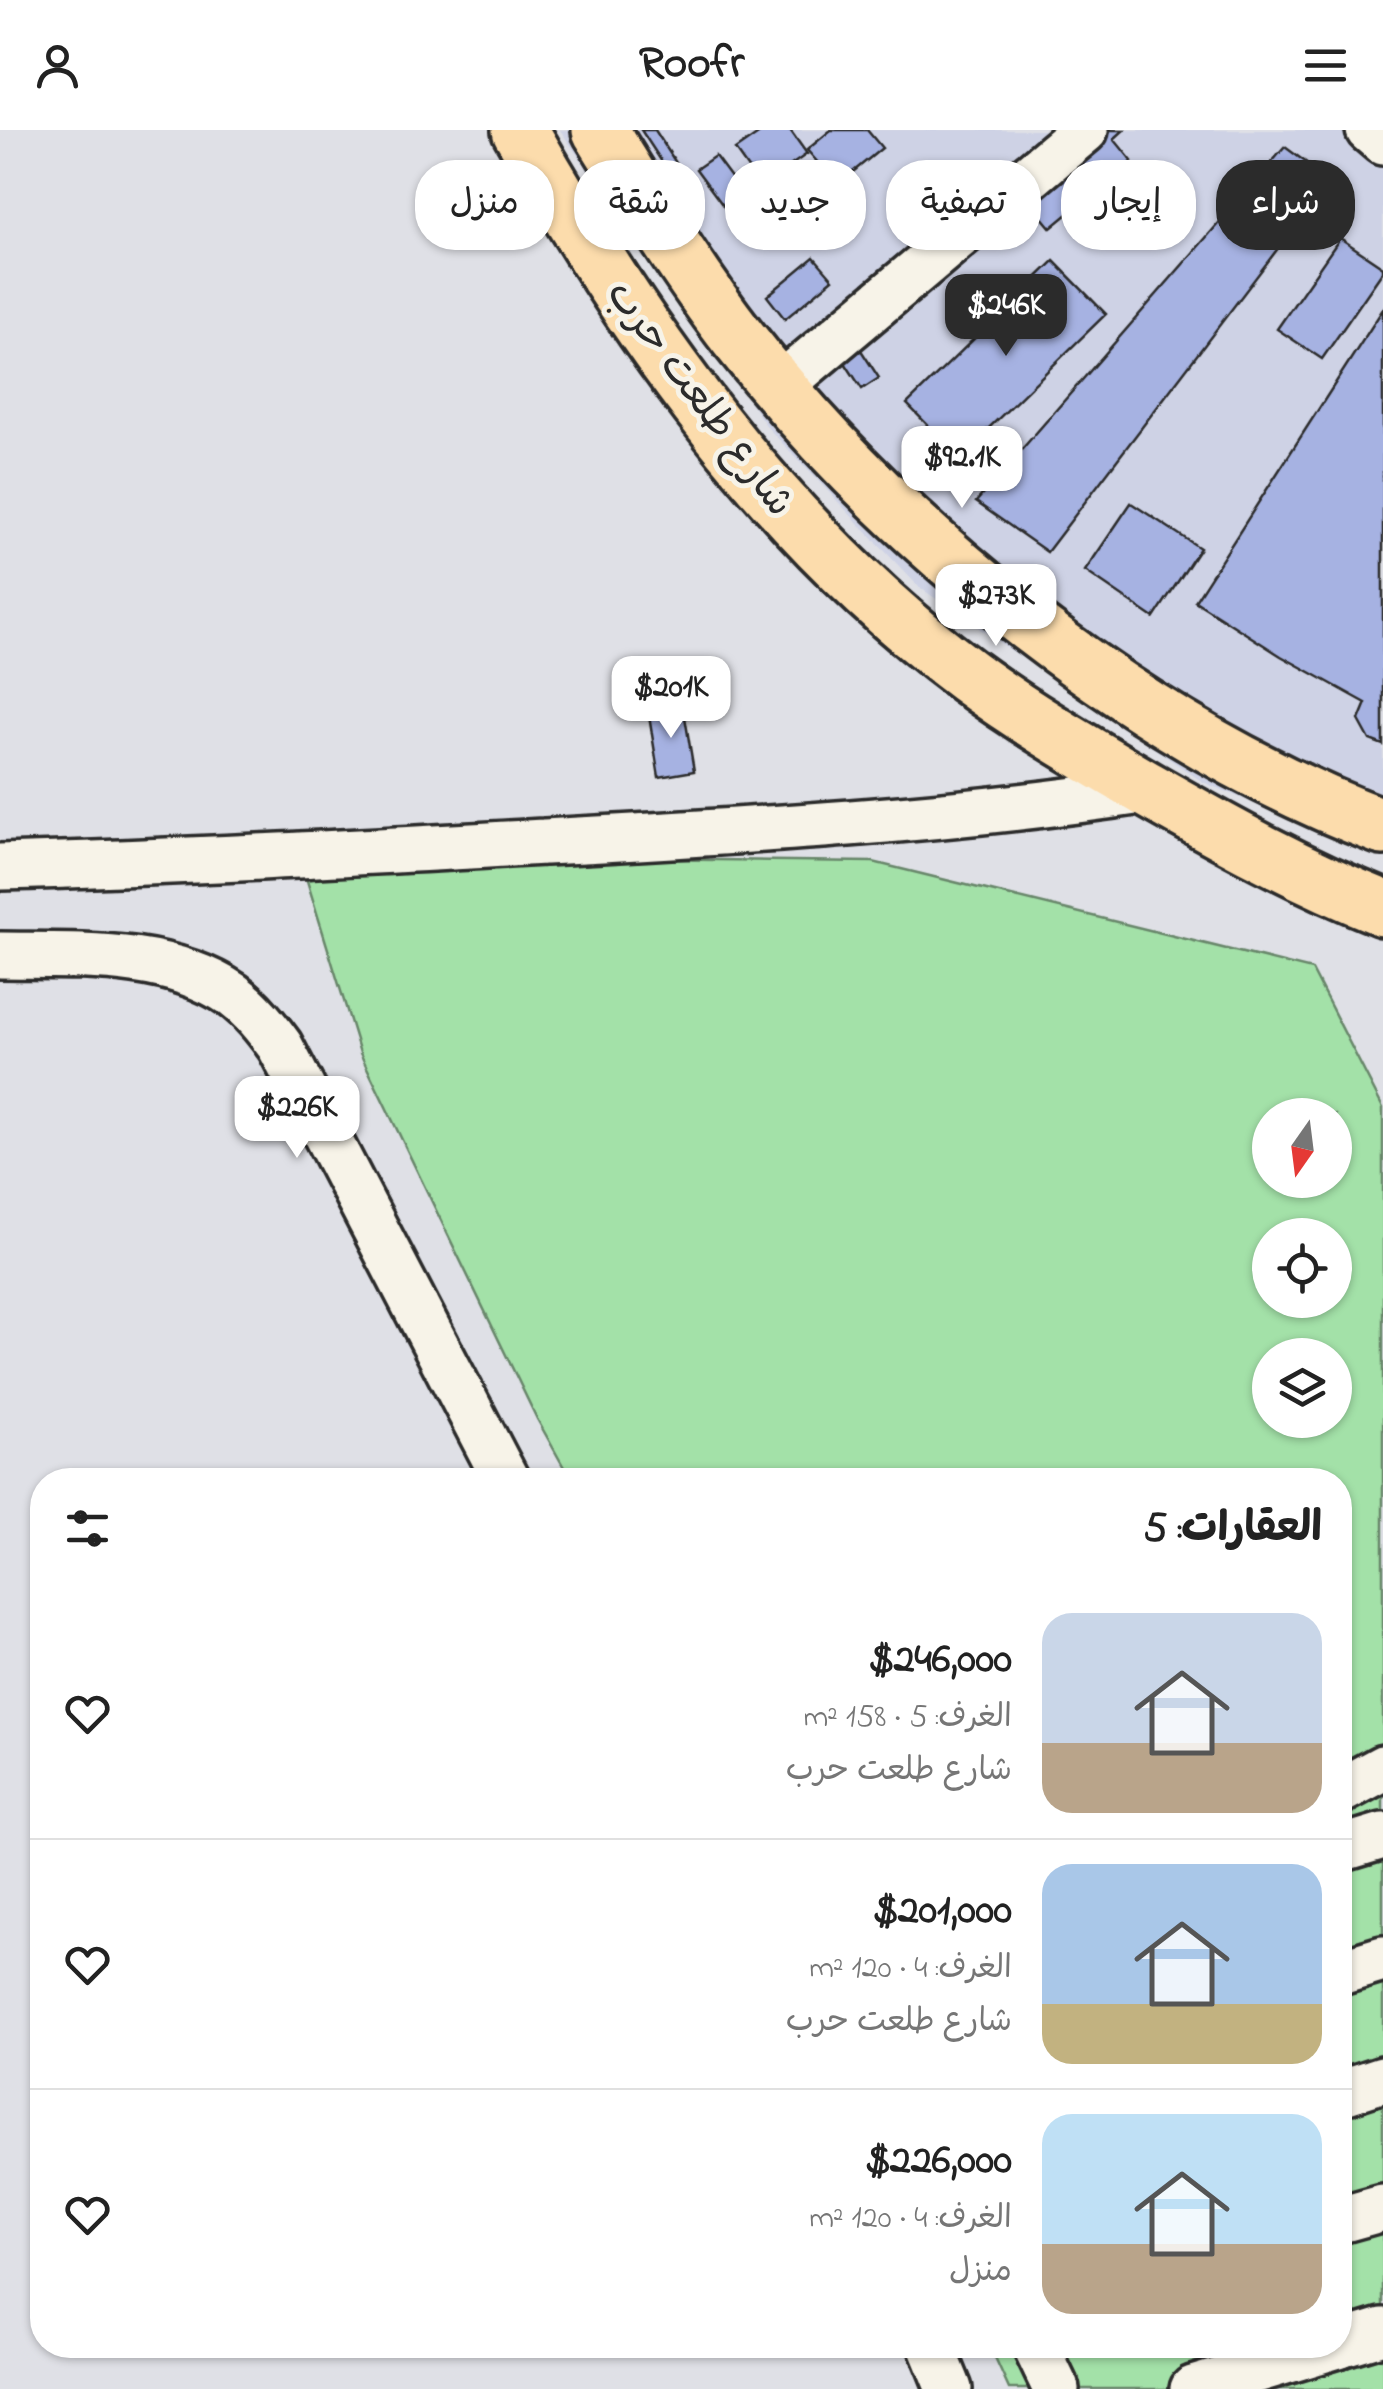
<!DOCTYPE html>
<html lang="ar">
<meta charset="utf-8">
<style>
body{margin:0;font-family:"Indie Flower","Playpen Sans Arabic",sans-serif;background:#f2f2f2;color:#222;direction:rtl;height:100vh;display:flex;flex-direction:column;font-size:38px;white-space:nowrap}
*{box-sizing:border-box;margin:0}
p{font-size:32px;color:#767676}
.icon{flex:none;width:55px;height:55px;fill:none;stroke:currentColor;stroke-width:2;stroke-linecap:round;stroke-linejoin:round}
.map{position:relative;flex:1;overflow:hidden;direction:ltr}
.side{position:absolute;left:30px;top:1338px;width:1322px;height:890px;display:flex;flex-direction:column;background:#fff;border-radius:40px;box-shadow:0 2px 8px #0004;direction:rtl}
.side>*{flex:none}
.hud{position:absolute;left:30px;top:30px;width:1325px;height:90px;direction:rtl;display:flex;gap:20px}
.needle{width:65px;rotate:194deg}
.controls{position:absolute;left:1252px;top:968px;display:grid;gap:20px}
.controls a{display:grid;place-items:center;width:100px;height:100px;border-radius:50%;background:#fff;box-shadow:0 2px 8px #0004;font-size:50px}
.price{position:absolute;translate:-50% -85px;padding:0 22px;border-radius:20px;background:#fff;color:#222;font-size:32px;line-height:65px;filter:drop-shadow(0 2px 5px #0008)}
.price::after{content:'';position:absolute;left:50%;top:60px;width:30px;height:22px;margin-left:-15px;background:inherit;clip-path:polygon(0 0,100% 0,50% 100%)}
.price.current{background:#2b2b2b;color:#fff}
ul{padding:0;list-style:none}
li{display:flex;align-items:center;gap:30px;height:250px;padding:0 30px}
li+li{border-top:2px solid #e0e0e0}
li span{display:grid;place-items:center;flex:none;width:280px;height:200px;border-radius:30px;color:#555}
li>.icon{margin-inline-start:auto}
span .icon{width:120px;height:120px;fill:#fffc;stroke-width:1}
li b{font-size:42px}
h2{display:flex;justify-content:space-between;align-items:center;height:120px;padding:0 30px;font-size:42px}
.tag{padding:0 35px;border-radius:40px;background:#fff;box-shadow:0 2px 8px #0004;font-size:35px;line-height:90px}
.tag.current{background:#2b2b2b;color:#fff}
header{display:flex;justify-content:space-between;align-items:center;height:130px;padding:0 30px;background:#fff;font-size:45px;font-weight:700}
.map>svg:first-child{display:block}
</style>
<header><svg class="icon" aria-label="menu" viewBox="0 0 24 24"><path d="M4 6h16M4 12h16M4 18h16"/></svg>Roofr<svg class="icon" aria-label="person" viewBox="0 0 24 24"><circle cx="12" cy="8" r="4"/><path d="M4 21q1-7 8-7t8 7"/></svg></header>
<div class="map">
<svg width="1383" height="2259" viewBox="0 0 1383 2259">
<rect width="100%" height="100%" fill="#dfe0e6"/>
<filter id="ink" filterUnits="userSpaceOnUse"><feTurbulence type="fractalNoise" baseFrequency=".01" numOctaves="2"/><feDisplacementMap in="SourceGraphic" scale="20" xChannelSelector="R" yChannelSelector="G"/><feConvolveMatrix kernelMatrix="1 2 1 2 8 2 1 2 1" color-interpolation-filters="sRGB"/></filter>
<g filter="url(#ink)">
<path fill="#ced2e5" d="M 560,0 L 1383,0 L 1383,728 L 1203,652 L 919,457 L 768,298 Z"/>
<path fill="#a3e1a8" stroke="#67866a" stroke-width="2.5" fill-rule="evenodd" d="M 476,727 L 873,732 L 1312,840 L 1383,978 L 1383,2259 L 1009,2259 L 989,2215 L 1340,2215 L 1340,1350 L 571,1350 L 537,1289 L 360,923 L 305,744 ZM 1270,985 L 1335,985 L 1335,1050 L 1270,1050 ZM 1270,1105 L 1335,1105 L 1335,1170 L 1270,1170 ZM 1270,1225 L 1335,1225 L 1335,1290 L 1270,1290 Z"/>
<g fill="#a6b2e2" stroke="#2b2b2b" stroke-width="2.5">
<path d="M 641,0 L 655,0 L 692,58 L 683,64 Z"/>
<path d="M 764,0 L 790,0 L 807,24 L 787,38 L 793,46 L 766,64 L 735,20 Z"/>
<path d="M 831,0 L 867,0 L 882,18 L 837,55 L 807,20 Z"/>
<path d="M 1092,0 L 1124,0 L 1114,9 L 1132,31 L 1051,98 L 1020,61 Z"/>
<path d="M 1285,17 L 1330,50 L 1047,422 L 976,372 Z"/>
<path d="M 715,26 L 752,76 L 733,89 L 696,39 Z"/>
<path d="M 1340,108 L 1383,137 L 1383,141 L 1322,229 L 1277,199 Z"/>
<path d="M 814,127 L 833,149 L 785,189 L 767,166 Z"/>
<path d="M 1054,131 L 1106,184 L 959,327 L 907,274 Z"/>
<path d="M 1383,179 L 1383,615 L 1370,610 L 1359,590 L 1366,573 L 1281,526 L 1195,471 Z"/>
<path d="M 857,214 L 879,248 L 862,259 L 840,225 Z"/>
<path d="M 1131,373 L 1200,418 L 1154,488 L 1085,441 Z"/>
<path d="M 683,575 L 694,641 L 659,647 L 648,580 Z"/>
</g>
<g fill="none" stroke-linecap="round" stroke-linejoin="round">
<g stroke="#2b2b2b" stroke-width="52">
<g id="minor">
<path d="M 1369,0 L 1383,12"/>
<path d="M 780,256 L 1085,0"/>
<path d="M 0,737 C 182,732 363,722 545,712 C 748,701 949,690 1149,660"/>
<path d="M 0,825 C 76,826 167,820 233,865 C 252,879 266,897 280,916 L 506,1350"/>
<path d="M 1340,1661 L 1383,1638"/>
<path d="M 1340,1719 L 1383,1706"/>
<path d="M 1340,1842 L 1383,1829"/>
<path d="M 1340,1963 L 1383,1949"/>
<path d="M 1340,2090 L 1383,2078"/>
<path d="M 1340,2214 L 1383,2201"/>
<path d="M 931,2215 L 949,2259"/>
<path d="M 1035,2215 L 1056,2259"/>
<path d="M 1193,2259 L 1338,2215"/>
</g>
</g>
<g stroke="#2b2b2b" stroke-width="62">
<g id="major">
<path d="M 520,0 C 636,205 777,404 968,546 C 1025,588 1086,623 1147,659 C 1224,703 1300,745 1383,778"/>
<path d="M 600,0 C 643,70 688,143 738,208 C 898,412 1140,605 1383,697"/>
</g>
</g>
<use href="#minor" stroke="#f7f3e8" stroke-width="45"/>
<use href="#major" stroke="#fcdcac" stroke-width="55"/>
</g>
</g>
<g text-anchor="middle" stroke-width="10" stroke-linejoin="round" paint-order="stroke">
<g font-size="40" fill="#2b2b2b" stroke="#f7f3e8">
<text transform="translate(702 267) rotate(53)" y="14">شارع طلعت حرب</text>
</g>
</g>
</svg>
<div class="controls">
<a><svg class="needle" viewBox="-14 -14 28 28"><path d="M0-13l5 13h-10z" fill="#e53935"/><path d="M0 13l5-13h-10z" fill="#767676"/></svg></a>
<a><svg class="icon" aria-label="locate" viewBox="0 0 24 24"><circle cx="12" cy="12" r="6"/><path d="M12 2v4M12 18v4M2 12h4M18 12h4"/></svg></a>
<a><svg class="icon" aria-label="layers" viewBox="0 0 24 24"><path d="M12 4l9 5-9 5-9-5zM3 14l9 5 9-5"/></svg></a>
</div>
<b class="price current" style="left:1006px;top:229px">$246K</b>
<b class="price" style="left:962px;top:381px">$92.1K</b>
<b class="price" style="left:996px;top:519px">$273K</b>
<b class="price" style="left:671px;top:611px">$201K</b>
<b class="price" style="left:297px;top:1031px">$226K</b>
<div class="hud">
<a class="tag current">شراء</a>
<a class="tag">إيجار</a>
<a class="tag">تصفية</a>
<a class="tag">جديد</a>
<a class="tag">شقة</a>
<a class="tag">منزل</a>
</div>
<section class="side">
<h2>العقارات: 5<svg class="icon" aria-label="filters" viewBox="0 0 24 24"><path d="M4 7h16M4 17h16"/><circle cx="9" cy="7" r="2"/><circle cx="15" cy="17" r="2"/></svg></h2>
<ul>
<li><span style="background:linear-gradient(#c9d6e8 65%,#b9a48a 0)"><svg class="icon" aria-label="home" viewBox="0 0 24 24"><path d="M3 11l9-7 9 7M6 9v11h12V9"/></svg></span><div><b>$246,000</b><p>الغرف: 5 · 158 m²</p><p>شارع طلعت حرب</p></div><svg class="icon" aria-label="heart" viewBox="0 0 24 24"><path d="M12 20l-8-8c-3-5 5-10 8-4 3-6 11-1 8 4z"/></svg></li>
<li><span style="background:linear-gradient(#a9c7e8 70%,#c2b280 0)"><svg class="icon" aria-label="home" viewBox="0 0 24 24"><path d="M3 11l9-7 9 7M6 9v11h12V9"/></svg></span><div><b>$201,000</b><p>الغرف: 4 · 120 m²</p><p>شارع طلعت حرب</p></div><svg class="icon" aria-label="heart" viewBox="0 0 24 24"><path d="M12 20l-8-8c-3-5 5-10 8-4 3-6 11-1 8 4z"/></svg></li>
<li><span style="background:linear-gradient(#bfe0f5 65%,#b9a48a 0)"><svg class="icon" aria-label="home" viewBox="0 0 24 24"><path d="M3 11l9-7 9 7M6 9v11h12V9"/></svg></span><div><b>$226,000</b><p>الغرف: 4 · 120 m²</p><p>منزل</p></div><svg class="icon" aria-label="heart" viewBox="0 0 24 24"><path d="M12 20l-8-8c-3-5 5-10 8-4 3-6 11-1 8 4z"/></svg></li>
</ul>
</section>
</div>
